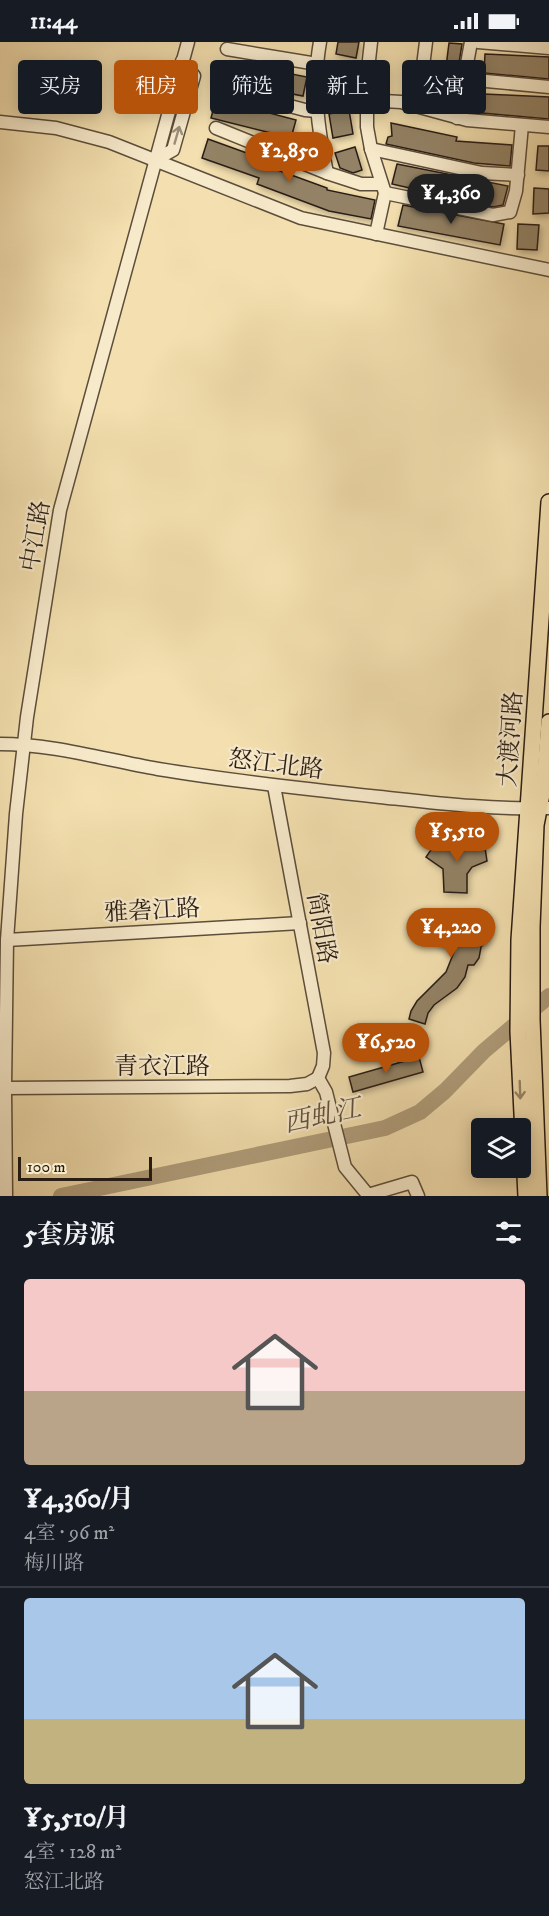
<!DOCTYPE html>
<html lang="zh">
<meta charset="utf-8">
<style>
body{margin:0;font-family:"IM FELL DW Pica","Noto Serif SC",serif;background:#242831;color:#f1f3f6;height:100vh;display:flex;flex-direction:column;font-size:22px;white-space:nowrap}
*{box-sizing:border-box;margin:0}
p{font-size:20px;color:#9ea1a6}
.icon{flex:none;width:33px;height:33px;fill:none;stroke:currentColor;stroke-width:2;stroke-linecap:round;stroke-linejoin:round}
.map{position:relative;height:1154px;overflow:hidden}
.drawer{display:flex;flex-direction:column;background:#171b24;flex:1}
.drawer>*{flex:none}
.guide{position:absolute;left:18px;top:18px;width:513px;height:54px;display:flex;gap:12px}
.tools{position:absolute;left:471px;top:1076px;display:grid;gap:12px}
.tools a{display:grid;place-items:center;width:60px;height:60px;border-radius:6px;background:#171b24;box-shadow:0 3px 15px #0003;font-size:30px}
.scale{position:absolute;left:18px;bottom:15px;width:134px;box-sizing:border-box;padding-left:6px;border:3px solid #2a1d14;border-top:0;font-size:16px;line-height:21px;white-space:nowrap;color:#2a1d14;-webkit-text-stroke:4px #f7eacb;paint-order:stroke}
.price{position:absolute;translate:-50% -51px;padding:0 14px;border-radius:21px;background:#b45309;color:#fff;font-size:20px;line-height:39px;filter:drop-shadow(0 2px 3px #0008)}
.price::after{content:'';position:absolute;left:50%;top:36px;width:18px;height:14px;margin-left:-9px;background:inherit;clip-path:polygon(0 0,100% 0,50% 100%)}
.price.on{background:#222;color:#fff}
ul{padding:0;list-style:none}
li{display:grid;align-content:center;gap:12px;height:318px;padding:0 24px}
li+li{border-top:2px solid #363941}
li span{display:grid;place-items:center;height:186px;border-radius:6px;color:#555}
li>.icon{margin-inline-start:auto}
span .icon{width:108px;height:108px;fill:#fffc;stroke-width:1}
li b{font-size:26px}
h2{display:flex;justify-content:space-between;align-items:center;height:72px;padding:0 24px;font-size:26px}
.tag{padding:0 21px;border-radius:6px;background:#171b24;box-shadow:0 3px 15px #0003;font-size:21px;line-height:54px}
.tag.on{background:#b45309;color:#fff}
.status{display:flex;justify-content:space-between;align-items:center;height:42px;padding:0 30px;background:#171b24;direction:ltr}
.status svg{height:16px;fill:currentColor}
.map>svg:first-child{display:block}
</style>
<div class="status"><b>11:44</b><svg viewBox="0 0 49 12"><path d="M0 12V9h3v3zM5 12V6h3v6zM10 12V3h3v9zM15 12V0h3v12zM26 1h20v11H26zM47 4h2v5h-2z"/></svg></div>
<div class="map">
<svg width="549" height="1154" viewBox="0 0 549 1154">
<defs>
<filter id="shadow"><feDropShadow dx="2" dy="3" stdDeviation="3" flood-color="#0004"/></filter>
</defs>
<rect width="100%" height="100%" fill="#f3dfaf"/>
<filter id="stains"><feTurbulence type="fractalNoise" baseFrequency=".00333" numOctaves="4"/><feColorMatrix values="0 0 0 0 .2 0 0 0 0 .09 0 0 0 0 .02 0 0 0 .5 -.17"/></filter>
<radialGradient id="worn" r=".72"><stop offset=".6" stop-color="#630" stop-opacity="0"/><stop offset="1" stop-color="#630" stop-opacity=".3"/></radialGradient>
<g fill="none" stroke-linecap="round" stroke-linejoin="round">
<path stroke="#af9d7a" stroke-width="16" d="M 61,1154 L 385,1086 L 420,1070 L 445,1049 L 484,1009 L 549,954"/>
</g>
<g fill="#938265" stroke="#2a1d14" stroke-width="1.5" filter="url(#shadow)">
<path d="M 338,0 L 359,0 L 356,16 L 336,12 Z"/>
<path d="M 449,1 L 462,2 L 458,27 L 446,25 Z"/>
<path d="M 485,12 L 549,15 L 549,37 L 484,31 Z"/>
<path d="M 226,19 L 307,35 L 303,54 L 222,38 Z"/>
<path d="M 331,28 L 352,29 L 350,54 L 330,52 Z"/>
<path d="M 442,41 L 454,44 L 451,65 L 436,61 Z"/>
<path d="M 483,52 L 549,55 L 549,77 L 482,71 Z"/>
<path d="M 216,57 L 296,78 L 291,96 L 211,76 Z"/>
<path d="M 349,68 L 353,92 L 333,96 L 329,72 Z"/>
<path d="M 391,81 L 457,95 L 456,99 L 512,103 L 510,124 L 474,121 L 386,102 L 388,95 L 392,94 Z"/>
<path d="M 208,97 L 255,114 L 253,119 L 327,146 L 327,148 L 375,158 L 371,177 L 329,169 L 257,142 L 259,136 L 202,116 Z"/>
<path d="M 538,104 L 549,104 L 549,129 L 536,128 Z"/>
<path d="M 355,105 L 362,128 L 353,131 L 340,126 L 335,111 Z"/>
<path d="M 397,122 L 508,144 L 503,163 L 493,165 L 392,142 Z"/>
<path d="M 534,146 L 549,147 L 549,171 L 533,172 Z"/>
<path d="M 403,163 L 504,182 L 500,203 L 398,184 Z"/>
<path d="M 518,182 L 539,183 L 537,208 L 517,207 Z"/>
<path d="M 440,795 L 454,805 L 476,798 L 485,806 L 487,819 L 472,825 L 467,832 L 467,851 L 444,850 L 443,827 L 426,815 Z"/>
<path d="M 441,875 L 470,877 L 479,882 L 486,888 L 486,899 L 481,905 L 479,916 L 474,923 L 468,923 L 465,935 L 457,946 L 434,963 L 428,971 L 425,982 L 409,977 L 411,969 L 417,959 L 446,930 L 456,905 L 440,904 L 431,895 L 425,895 L 425,881 L 433,881 Z"/>
<path d="M 419,1015 L 423,1030 L 353,1050 L 349,1035 Z"/>
</g>
<g fill="none" stroke-linecap="round" stroke-linejoin="round">
<g stroke="#5c4e3b" stroke-width="15">
<g id="minor">
<path d="M 320,0 C 312,44 318,87 327,131"/>
<path d="M 371,0 L 367,36 L 367,85 L 371,107 L 385,151 L 376,192"/>
<path d="M 478,0 L 549,6"/>
<path d="M 227,7 L 317,22"/>
<path d="M 465,37 L 549,45"/>
<path d="M 222,46 L 305,68 L 317,69"/>
<path d="M 366,58 L 401,60 L 467,78 L 549,85"/>
<path d="M 411,62 L 423,24 L 426,0"/>
<path d="M 457,76 L 471,0"/>
<path d="M 0,80 L 56,86 L 109,100 L 301,176 L 549,228"/>
<path d="M 216,86 L 327,131 L 361,142 L 381,142"/>
<path d="M 371,107 L 482,131 L 518,133"/>
<path d="M 155,118 L 173,108 L 194,34 L 182,19"/>
<path d="M 385,151 L 493,173 L 510,170 L 516,149 L 522,83"/>
<path d="M 0,702 C 53,702 106,718 158,727 C 232,739 306,747 380,755 C 436,761 493,768 549,766"/>
<path d="M 274,744 L 324,1011 L 323,1024 L 318,1036"/>
<path d="M 7,898 L 300,881"/>
<path d="M 318,1036 L 326,1050 L 345,1125 L 368,1153 L 412,1140 L 418,1154"/>
<path d="M 5,1046 L 290,1044 L 307,1042 L 318,1036"/>
<path d="M 6,1154 L 5,1046 L 7,898 L 16,772 L 27,675 L 60,468 L 188,0"/>
</g>
</g>
<g stroke="#2a1d14" stroke-width="18">
<g id="major">
<path d="M 526,1154 L 518,989 L 519,898 L 549,460"/>
<path d="M 539,1154 L 532,978 L 532,885 L 536,783 L 544,742 L 549,680"/>
</g>
</g>
<use href="#minor" stroke="#f7eacb" stroke-width="12"/>
<use href="#major" stroke="#f3dfaf" stroke-width="15"/>
</g>
<defs><path id="oneway-shaft" d="M-6 0H5M1.5-3L5.5 0L1.5 3" fill="none" stroke-width="1.6" stroke-linecap="round" stroke-linejoin="round" transform="scale(1.5)"/></defs>
<use stroke="#9b8e79" href="#oneway-shaft" transform="translate(177 93) rotate(-74)"/>
<use stroke="#998869" href="#oneway-shaft" transform="translate(520 1048) rotate(88)"/>
<g text-anchor="middle" stroke-width="4.5" stroke-linejoin="round" paint-order="stroke">
<g font-size="24" fill="#2a1d14" stroke="#f7eacb">
<text transform="translate(35 494) rotate(-80)" y="8">中江路</text>
<text transform="translate(510 697) rotate(-86)" y="8">大渡河路</text>
<text transform="translate(276 722) rotate(7)" y="8">怒江北路</text>
<text transform="translate(152 868) rotate(-3)" y="8">雅砻江路</text>
<text transform="translate(322 886) rotate(80)" y="8">简阳路</text>
<text x="162" y="1032">青衣江路</text>
</g>
<g font-size="26" font-style="italic" fill="#5f503d" stroke="#f7eacb">
<text transform="translate(322 1073) rotate(-12)" y="9">西虬江</text>
</g>
</g>
<rect width="100%" height="100%" filter="url(#stains)"/>
<rect width="100%" height="100%" fill="url(#worn)"/>
</svg>
<div class="tools">
<a><svg class="icon" aria-label="layers" viewBox="0 0 24 24"><path d="M12 4l9 5-9 5-9-5zM3 14l9 5 9-5"/></svg></a>
</div>
<div class="scale">100 m</div>
<b class="price" style="left:289px;top:141px">¥2,850</b>
<b class="price on" style="left:451px;top:183px">¥4,360</b>
<b class="price" style="left:457px;top:821px">¥5,510</b>
<b class="price" style="left:451px;top:917px">¥4,220</b>
<b class="price" style="left:386px;top:1032px">¥6,520</b>
<div class="guide">
<a class="tag">买房</a>
<a class="tag on">租房</a>
<a class="tag">筛选</a>
<a class="tag">新上</a>
<a class="tag">公寓</a>
</div>
</div>
<section class="drawer">
<h2>5套房源<svg class="icon" aria-label="filters" viewBox="0 0 24 24"><path d="M4 7h16M4 17h16"/><circle cx="9" cy="7" r="2"/><circle cx="15" cy="17" r="2"/></svg></h2>
<ul>
<li><span style="background:linear-gradient(#f6c9c9 60%,#b9a48a 0)"><svg class="icon" aria-label="home" viewBox="0 0 24 24"><path d="M3 11l9-7 9 7M6 9v11h12V9"/></svg></span><div><b>¥4,360/月</b><p>4室 · 96 m²</p><p>梅川路</p></div></li>
<li><span style="background:linear-gradient(#a9c7e8 65%,#c2b280 0)"><svg class="icon" aria-label="home" viewBox="0 0 24 24"><path d="M3 11l9-7 9 7M6 9v11h12V9"/></svg></span><div><b>¥5,510/月</b><p>4室 · 128 m²</p><p>怒江北路</p></div></li>
</ul>
</section>
